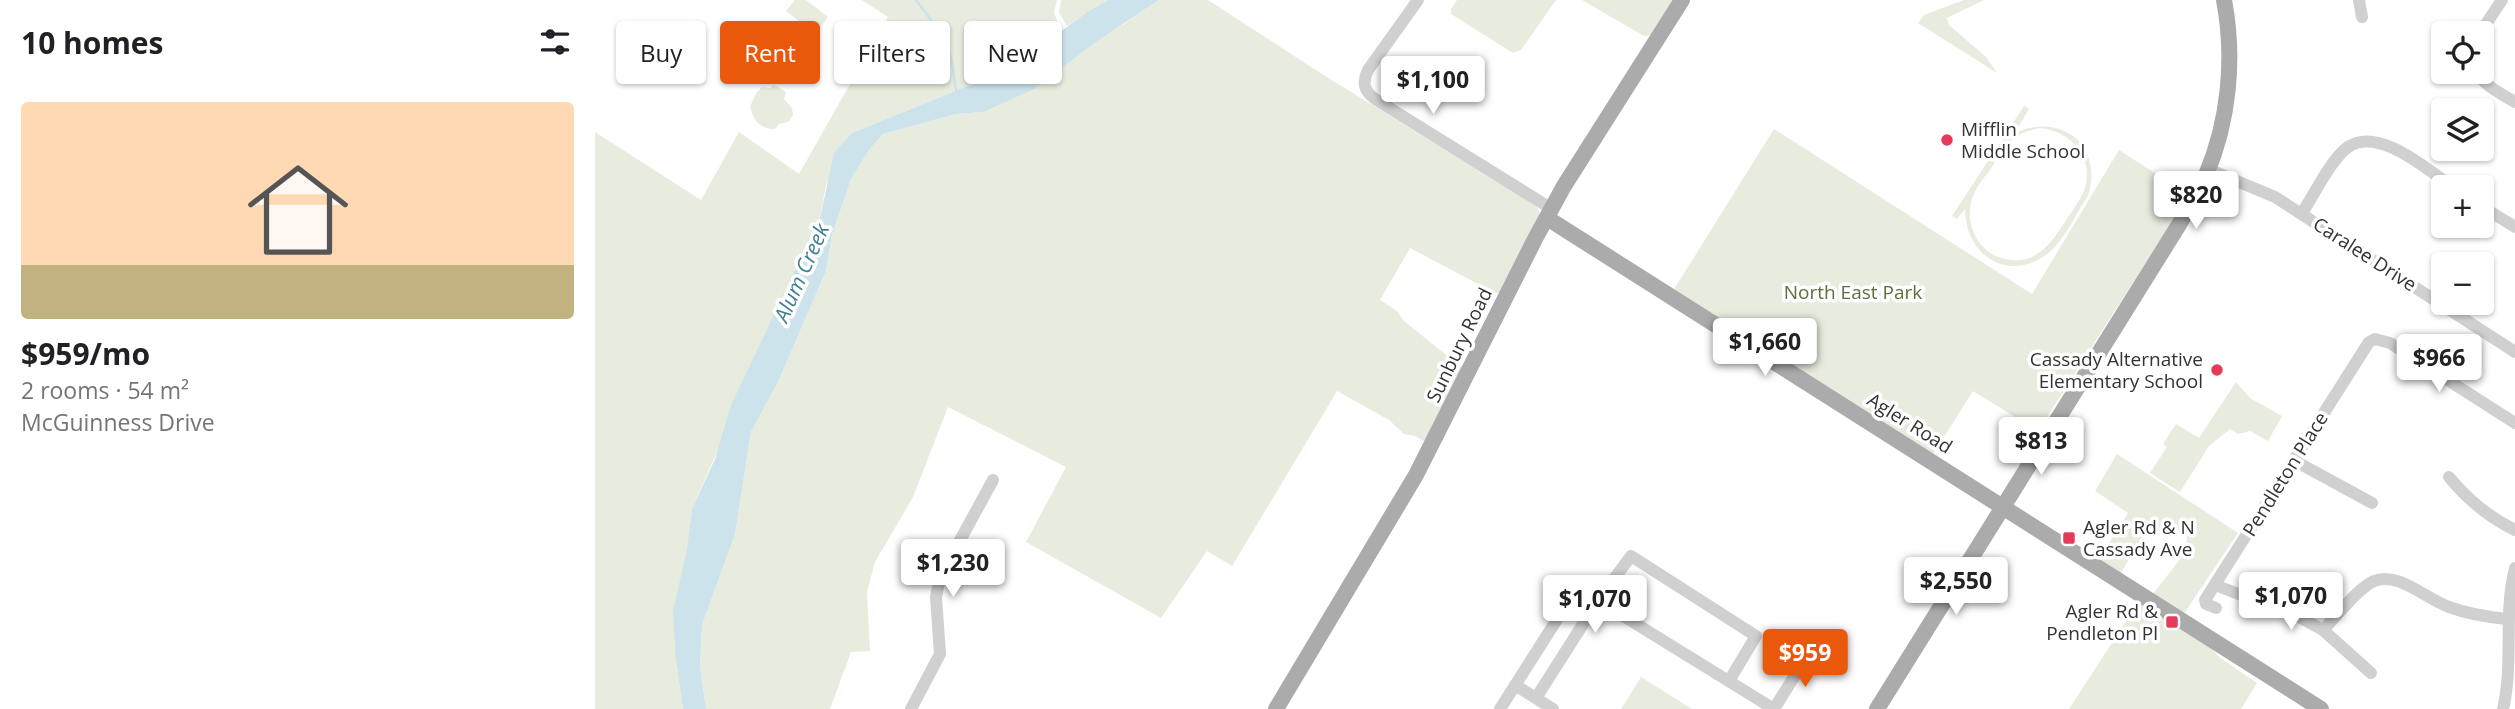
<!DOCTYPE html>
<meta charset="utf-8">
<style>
body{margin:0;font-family:"Open Sans",sans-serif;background:#f2f2f2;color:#202124;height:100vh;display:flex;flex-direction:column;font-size:26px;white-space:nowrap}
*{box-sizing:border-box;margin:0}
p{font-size:23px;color:#757577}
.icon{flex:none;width:38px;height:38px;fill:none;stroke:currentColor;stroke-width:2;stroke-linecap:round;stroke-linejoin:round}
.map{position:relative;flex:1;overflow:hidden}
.details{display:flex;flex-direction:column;background:#fff;width:595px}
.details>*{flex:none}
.hud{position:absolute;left:21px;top:21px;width:665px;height:63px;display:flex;gap:14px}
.tools{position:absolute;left:1836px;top:21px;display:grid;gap:14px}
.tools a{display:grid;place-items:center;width:63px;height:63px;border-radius:7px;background:#fff;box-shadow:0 2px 5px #0004;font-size:35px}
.price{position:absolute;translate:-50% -60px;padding:0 16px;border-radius:7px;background:#fff;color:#222;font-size:23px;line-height:46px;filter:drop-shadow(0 2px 4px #0008)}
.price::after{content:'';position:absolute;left:50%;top:42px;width:21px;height:16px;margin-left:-10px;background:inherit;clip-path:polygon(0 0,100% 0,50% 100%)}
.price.on{background:#ea580c;color:#fff}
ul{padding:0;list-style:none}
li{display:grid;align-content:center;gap:14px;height:371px;padding:0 21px}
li+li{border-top:2px solid #e0e0e0}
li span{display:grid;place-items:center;height:217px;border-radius:7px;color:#555}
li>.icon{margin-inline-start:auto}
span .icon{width:126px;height:126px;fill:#fffc;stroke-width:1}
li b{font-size:30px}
h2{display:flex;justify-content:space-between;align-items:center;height:84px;padding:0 21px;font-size:30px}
.chip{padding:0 24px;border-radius:7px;background:#fff;box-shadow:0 2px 5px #0004;font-size:24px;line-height:63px}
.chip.on{background:#ea580c;color:#fff}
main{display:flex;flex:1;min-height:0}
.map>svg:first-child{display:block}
</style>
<main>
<section class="details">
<h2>10 homes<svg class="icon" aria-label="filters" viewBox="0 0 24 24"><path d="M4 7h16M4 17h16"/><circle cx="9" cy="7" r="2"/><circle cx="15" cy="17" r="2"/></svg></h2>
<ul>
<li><span style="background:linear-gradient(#ffd9b3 75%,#c2b280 0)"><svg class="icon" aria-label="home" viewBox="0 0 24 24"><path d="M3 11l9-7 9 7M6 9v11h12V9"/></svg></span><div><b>$959/mo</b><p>2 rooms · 54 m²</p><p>McGuinness Drive</p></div></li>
</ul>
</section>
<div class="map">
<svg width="1920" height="709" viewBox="0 0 1920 709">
<rect width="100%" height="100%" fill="#fff"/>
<g fill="#e7ecdf" fill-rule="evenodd">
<path d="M 200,0 L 211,0 L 233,17 L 220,34 L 191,11 Z"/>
<path d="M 267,0 L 462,0 L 459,13 L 466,30 L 387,80 L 257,133 L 231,185 L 225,218 L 97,509 L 81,661 L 88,709 L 0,709 L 0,132 L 106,200 L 144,132 L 204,174 L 293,17 Z"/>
<path d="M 466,0 L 513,0 L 472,26 L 464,13 Z"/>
<path d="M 564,0 L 613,0 L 730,76 L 941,205 L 946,216 L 906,293 L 900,293 L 815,248 L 785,300 L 802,311 L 809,321 L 870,370 L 832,443 L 820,436 L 809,434 L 794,420 L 742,391 L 637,566 L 612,551 L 566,618 L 431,542 L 471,467 L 353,407 L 318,497 L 280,562 L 272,592 L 275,651 L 256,652 L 235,709 L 111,709 L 105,666 L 107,625 L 140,534 L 156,432 L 183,382 L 231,271 L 237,235 L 256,179 L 274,150 L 288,134 L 361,114 L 388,112 L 529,24 Z"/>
<path d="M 862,0 L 961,0 L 926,50 L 918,53 L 856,14 L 856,9 Z"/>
<path d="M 987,0 L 1078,0 L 1057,35 L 1049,36 Z"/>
<path d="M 1369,0 L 1389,0 L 1352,18 L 1354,25 L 1391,57 L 1402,73 L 1323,23 L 1329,15 Z"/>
<path d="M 179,85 L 191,92 L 189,99 L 197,108 L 198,115 L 193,122 L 184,124 L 180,129 C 164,129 158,120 155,106 L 162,92 L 167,87 L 175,88 Z"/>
<path d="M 1429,106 L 1434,109 L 1420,133 C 1466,112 1509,145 1493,196 C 1482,212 1468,243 1452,254 C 1412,284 1370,254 1370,209 L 1362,219 L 1357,216 ZM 1445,128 C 1477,131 1502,160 1488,193 C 1484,202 1477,211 1471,220 C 1455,246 1438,269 1403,257 C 1379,248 1368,217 1379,194 C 1383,184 1391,176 1397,167 C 1402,158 1407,147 1415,141 C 1424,134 1434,130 1445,128 Z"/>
<path d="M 1179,129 L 1437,294 L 1524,150 L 1594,195 L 1443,431 L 1378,391 L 1337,456 L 1078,291 Z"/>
<path d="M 1641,382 L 1655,398 L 1687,416 L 1673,441 L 1655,431 L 1643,434 L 1635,429 L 1614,446 L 1585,492 L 1555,473 L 1572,447 L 1568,444 L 1581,424 L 1604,438 Z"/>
<path d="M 1522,454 L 1643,533 L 1588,615 L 1557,595 L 1583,562 L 1591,547 L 1592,536 L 1574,524 L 1556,537 L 1550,533 L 1524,576 L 1502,562 L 1533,513 L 1500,491 Z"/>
<path d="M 1545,600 L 1611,642 L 1624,657 L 1662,683 L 1646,709 L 1474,709 Z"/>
<path d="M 1046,677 L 1097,709 L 1026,709 Z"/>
</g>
<path fill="#cce3eb" d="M 513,0 L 564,0 L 498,44 L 439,89 L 388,112 L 361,114 L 288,134 L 274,150 L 256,179 L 237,235 L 231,271 L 183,382 L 156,432 L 140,534 L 107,625 L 105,666 L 111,709 L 88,709 L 81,661 L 78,611 L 92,550 L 97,509 L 120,459 L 136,405 L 225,218 L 239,153 L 257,133 L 387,80 L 451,42 L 494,11 Z"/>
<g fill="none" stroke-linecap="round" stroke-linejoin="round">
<path stroke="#cce3eb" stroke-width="2.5" d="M 321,0 L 349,37 L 357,62 L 361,90"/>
<g stroke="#d0d0d0" stroke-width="12">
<path d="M 823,0 L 773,70 C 767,83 769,91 780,99 L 957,209"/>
<path d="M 1764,0 L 1767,17"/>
<path d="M 1885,33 L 1907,0"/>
<path d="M 1882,72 C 1889,86 1907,94 1920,102"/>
<path d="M 1613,169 L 1680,197 L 1920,352"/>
<path d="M 1886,206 L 1920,227"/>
<path d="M 1707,213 C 1719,195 1736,159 1753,147 C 1784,126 1832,170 1858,187"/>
<path d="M 1700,461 L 1777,503"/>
<path d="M 1854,477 C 1873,500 1893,517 1920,530"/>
<path d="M 1620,585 L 1704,617 L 1728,630 L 1776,673"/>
<path d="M 1621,608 L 1611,604 L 1610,600 L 1774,342 L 1780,339 L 1795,343 L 1920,423"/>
<path d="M 1728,630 C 1742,616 1762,589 1779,581 C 1803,571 1831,599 1854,607 C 1873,614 1892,617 1912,619"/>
<path d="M 920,685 L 958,709"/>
<path d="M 941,698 L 1004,599 L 1036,556 L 1161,636 L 1134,681"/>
<path d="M 316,709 L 345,654 L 341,597 L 345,577 L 398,480"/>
<path d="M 905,709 L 975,599 L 982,594 L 991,593 L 1179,709"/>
<path d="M 1179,709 L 1214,653"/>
<path d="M 1908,709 C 1919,662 1908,615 1920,568"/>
</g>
<g stroke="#ababab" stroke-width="16">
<path d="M 952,218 L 1726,709"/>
<path d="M 681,709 L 821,475 L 941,237 L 969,186 L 1087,0"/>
<path d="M 1282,709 L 1585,223 C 1593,207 1604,192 1611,175 C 1634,121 1640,58 1629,0"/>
</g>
</g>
<g fill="#e43b5a" stroke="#fff" stroke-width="2.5">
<circle cx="1352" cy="140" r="7"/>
<circle cx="1622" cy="370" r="7"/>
<rect x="1467" y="531" width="14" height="14" rx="3.5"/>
<rect x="1570" y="615" width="14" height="14" rx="3.5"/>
</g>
<g text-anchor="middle" stroke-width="7" stroke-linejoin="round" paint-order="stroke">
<g font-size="19" fill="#333" stroke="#fff" text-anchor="start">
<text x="1366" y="136">Mifflin<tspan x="1366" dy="22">Middle School</tspan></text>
<text x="1608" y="366" text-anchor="end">Cassady Alternative<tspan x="1608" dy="22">Elementary School</tspan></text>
<text x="1488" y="534">Agler Rd &amp; N<tspan x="1488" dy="22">Cassady Ave</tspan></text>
<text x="1563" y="618" text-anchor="end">Agler Rd &amp;<tspan x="1563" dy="22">Pendleton Pl</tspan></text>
</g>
<g font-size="19" fill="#333" stroke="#fff">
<text transform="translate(1770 254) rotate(33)" y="7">Caralee Drive</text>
<text transform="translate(864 345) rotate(-64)" y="7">Sunbury Road</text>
<text transform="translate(1315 423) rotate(32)" y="7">Agler Road</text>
<text transform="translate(1690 474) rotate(-58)" y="7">Pendleton Place</text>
</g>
<g font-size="19" fill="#5b6f3f" stroke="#fff">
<text x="1258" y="299">North East Park</text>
</g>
<g font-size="21" font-style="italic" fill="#407e95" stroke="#fff">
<text transform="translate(207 273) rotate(-66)" y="7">Alum Creek</text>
</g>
</g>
</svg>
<div class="tools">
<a><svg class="icon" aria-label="locate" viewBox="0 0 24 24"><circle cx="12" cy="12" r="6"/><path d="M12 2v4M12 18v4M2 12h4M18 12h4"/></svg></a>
<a><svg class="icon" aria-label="layers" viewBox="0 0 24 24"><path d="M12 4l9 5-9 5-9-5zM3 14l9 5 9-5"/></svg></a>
<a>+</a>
<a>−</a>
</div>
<b class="price" style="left:838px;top:116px">$1,100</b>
<b class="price" style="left:1601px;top:231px">$820</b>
<b class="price" style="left:1170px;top:378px">$1,660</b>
<b class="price" style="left:1844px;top:394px">$966</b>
<b class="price" style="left:1446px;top:477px">$813</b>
<b class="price" style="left:358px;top:599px">$1,230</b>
<b class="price" style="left:1361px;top:617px">$2,550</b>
<b class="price" style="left:1696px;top:632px">$1,070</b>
<b class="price" style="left:1000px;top:635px">$1,070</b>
<b class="price on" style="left:1210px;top:689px">$959</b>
<div class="hud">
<a class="chip">Buy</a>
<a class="chip on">Rent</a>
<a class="chip">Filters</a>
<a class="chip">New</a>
</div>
</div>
</main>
